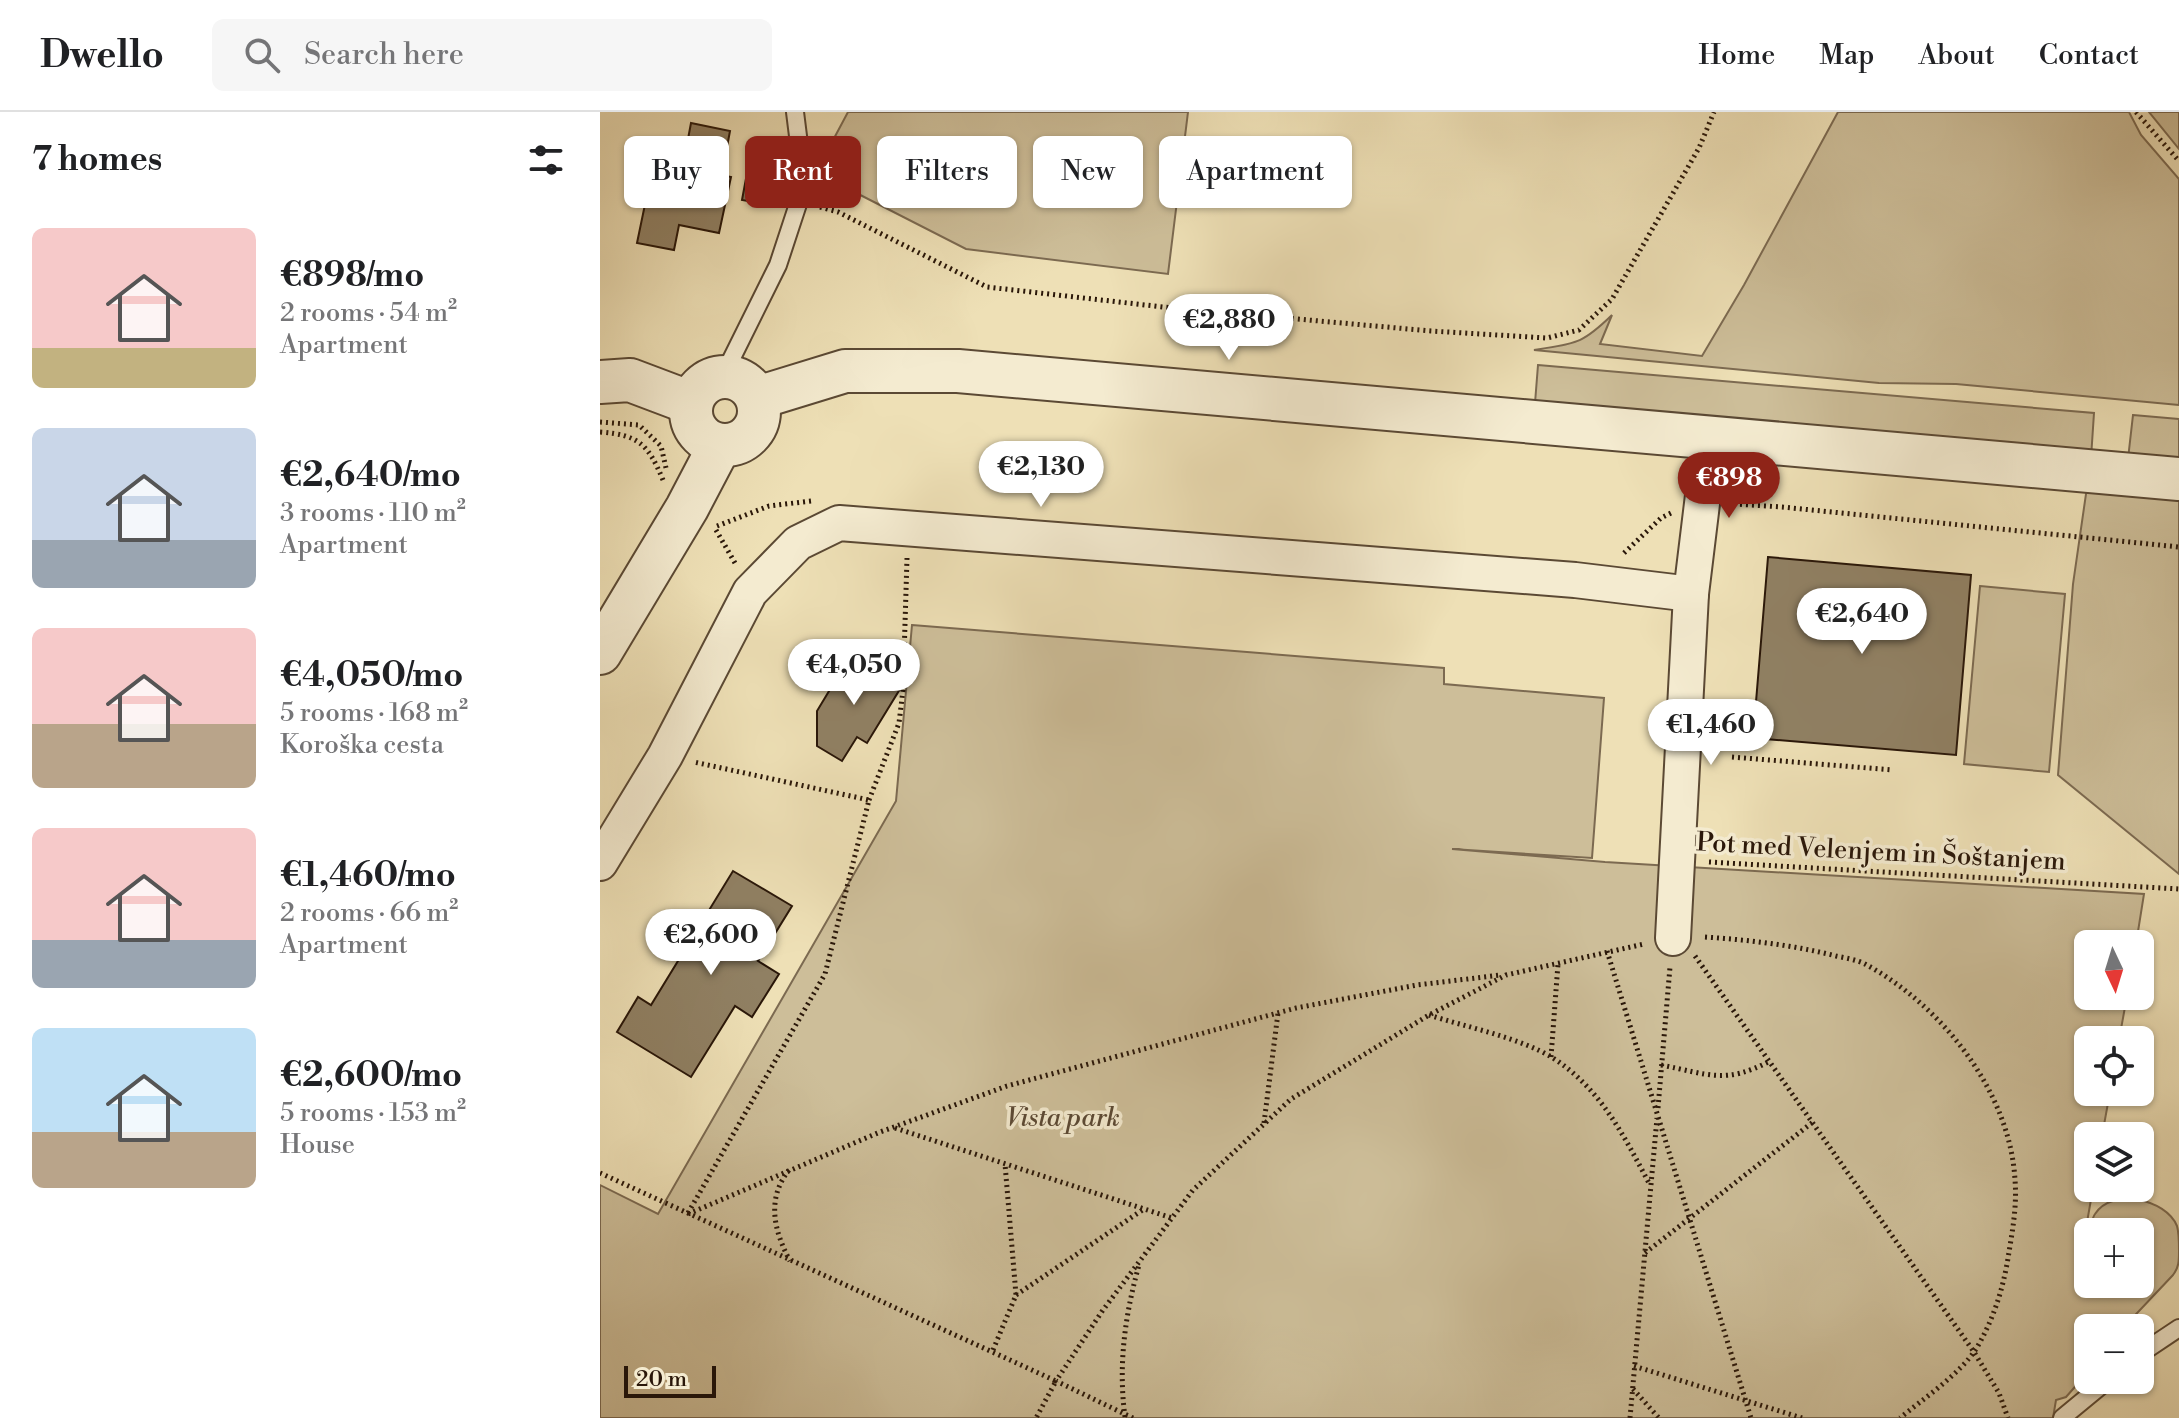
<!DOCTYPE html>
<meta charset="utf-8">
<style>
body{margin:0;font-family:"Libre Bodoni",serif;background:#f6f6f6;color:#202124;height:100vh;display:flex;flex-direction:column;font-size:30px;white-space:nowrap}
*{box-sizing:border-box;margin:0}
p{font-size:26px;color:#757577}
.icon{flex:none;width:44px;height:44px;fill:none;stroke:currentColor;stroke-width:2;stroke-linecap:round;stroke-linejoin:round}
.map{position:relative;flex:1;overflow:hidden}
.details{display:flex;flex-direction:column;background:#fff;width:600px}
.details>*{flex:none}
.hud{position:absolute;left:24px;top:24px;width:760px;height:72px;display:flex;gap:16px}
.needle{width:52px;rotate:176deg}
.controls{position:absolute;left:1474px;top:818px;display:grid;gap:16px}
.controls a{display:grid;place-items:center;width:80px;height:80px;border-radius:12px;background:#fff;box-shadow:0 2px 6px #0004;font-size:40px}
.scale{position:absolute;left:24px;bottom:20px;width:92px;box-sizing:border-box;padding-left:8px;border:4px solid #2a1709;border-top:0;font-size:22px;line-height:28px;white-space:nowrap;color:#2a1709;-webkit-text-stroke:6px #f4ebd0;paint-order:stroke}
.price{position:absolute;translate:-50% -68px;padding:0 18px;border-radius:28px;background:#fff;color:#222;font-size:26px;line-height:52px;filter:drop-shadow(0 2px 4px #0008)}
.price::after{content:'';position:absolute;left:50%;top:48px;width:24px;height:18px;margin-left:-12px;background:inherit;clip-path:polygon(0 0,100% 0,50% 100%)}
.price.current{background:#8f2418;color:#fff}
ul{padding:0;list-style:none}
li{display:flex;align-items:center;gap:24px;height:200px;padding:0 32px}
li span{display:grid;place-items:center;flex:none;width:224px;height:160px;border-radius:12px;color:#555}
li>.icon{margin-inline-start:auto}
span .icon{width:96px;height:96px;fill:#fffc;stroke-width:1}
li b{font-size:34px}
h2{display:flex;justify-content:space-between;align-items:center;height:96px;padding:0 32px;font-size:34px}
.chip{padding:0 28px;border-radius:12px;background:#fff;box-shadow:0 2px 6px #0004;font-size:28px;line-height:72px}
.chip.current{background:#8f2418;color:#fff}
header{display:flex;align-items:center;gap:48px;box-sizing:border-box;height:112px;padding:0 40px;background:#fff;border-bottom:2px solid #e0e0e0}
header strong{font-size:38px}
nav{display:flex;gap:44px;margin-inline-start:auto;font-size:28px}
.search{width:560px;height:72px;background:#f6f6f6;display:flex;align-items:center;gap:20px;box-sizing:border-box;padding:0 28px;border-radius:12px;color:#757577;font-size:30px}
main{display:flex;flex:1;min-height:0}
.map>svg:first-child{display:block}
</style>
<header>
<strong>Dwello</strong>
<div class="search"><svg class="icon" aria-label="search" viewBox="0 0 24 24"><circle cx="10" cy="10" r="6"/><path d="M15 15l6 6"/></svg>Search here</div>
<nav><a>Home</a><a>Map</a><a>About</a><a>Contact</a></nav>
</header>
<main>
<section class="details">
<h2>7 homes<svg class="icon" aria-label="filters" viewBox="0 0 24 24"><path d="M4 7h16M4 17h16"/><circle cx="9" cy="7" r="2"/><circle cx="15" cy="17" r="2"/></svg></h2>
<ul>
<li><span style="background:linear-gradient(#f6c9c9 75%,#c2b280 0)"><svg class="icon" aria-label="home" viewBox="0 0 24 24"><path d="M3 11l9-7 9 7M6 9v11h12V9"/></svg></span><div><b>€898/mo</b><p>2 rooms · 54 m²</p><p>Apartment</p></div></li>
<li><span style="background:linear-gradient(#c9d6e8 70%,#9aa5b1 0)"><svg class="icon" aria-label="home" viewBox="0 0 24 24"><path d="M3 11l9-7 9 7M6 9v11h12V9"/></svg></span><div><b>€2,640/mo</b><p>3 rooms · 110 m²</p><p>Apartment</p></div></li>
<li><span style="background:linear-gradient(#f6c9c9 60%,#b9a48a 0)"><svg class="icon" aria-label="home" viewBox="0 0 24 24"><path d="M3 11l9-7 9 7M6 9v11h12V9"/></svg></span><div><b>€4,050/mo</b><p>5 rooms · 168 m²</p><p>Koroška cesta</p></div></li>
<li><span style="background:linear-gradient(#f6c9c9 70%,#9aa5b1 0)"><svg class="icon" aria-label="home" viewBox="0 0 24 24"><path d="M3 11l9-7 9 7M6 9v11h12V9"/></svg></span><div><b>€1,460/mo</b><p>2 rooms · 66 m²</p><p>Apartment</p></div></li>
<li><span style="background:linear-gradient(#bfe0f5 65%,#b9a48a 0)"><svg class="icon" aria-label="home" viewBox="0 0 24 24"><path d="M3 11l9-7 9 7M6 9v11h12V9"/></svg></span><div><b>€2,600/mo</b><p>5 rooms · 153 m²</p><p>House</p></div></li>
</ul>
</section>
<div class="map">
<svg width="1579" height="1306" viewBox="0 0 1579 1306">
<rect width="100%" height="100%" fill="#eee0b6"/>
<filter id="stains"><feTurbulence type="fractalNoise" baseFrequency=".0025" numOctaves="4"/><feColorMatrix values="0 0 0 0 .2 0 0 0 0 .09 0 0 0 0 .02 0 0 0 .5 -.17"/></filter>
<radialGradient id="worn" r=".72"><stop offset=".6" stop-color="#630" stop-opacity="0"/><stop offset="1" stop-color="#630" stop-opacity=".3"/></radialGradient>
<g fill="#cdbe99" stroke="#7c6a51" stroke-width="2">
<path d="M 248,0 L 588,0 L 568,162 L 366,137 L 225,65 L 223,47 Z"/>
<path d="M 1238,0 L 1529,0 L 1541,23 L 1579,67 L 1579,293 L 1356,272 L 1279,271 L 934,238 C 976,231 981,233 1012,203 L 1000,232 L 1102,244 L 1144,173 Z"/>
<path d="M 1549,0 L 1579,0 L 1579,37 Z"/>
<path d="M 938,253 L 1494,301 L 1491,346 L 935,291 Z"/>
<path d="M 1533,303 L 1579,307 L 1579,351 L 1528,347 Z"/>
<path d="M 1487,375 L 1579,383 L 1579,762 L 1458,663 L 1473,472 Z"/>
<path d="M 1380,474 L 1465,482 L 1449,660 L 1364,652 Z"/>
<path d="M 312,513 L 844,556 L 844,572 L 1004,586 L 992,746 L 852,737 L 1005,750 L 1544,782 L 1536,832 L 1488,832 L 1488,884 L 1527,884 L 1519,928 L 1488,928 L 1488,980 L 1510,980 L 1502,1024 L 1488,1024 L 1488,1076 L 1493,1076 L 1482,1139 L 1488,1125 L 1488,1172 L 1540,1172 L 1540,1120 L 1489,1120 C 1491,1115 1492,1106 1495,1102 C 1512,1075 1566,1087 1577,1114 C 1579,1121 1579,1131 1579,1139 C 1579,1149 1579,1155 1573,1163 L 1523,1216 L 1488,1216 L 1488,1260 L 1466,1285 L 1456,1288 L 1453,1306 L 0,1306 L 0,1073 L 58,1102 L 296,689 Z"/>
</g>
<g fill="#908063" stroke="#2a1709" stroke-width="2">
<path d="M 91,11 L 130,19 L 124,51 L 85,43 Z"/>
<path d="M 54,49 L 131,65 L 119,121 L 79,113 L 74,138 L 37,131 Z"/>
<path d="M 148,56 L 183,62 L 177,94 L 142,88 Z"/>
<path d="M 1168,445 L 1371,463 L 1356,643 L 1153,626 Z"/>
<path d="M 266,543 L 285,554 L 279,565 L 300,577 L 267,631 L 257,625 L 242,649 L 217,634 L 217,599 L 249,546 L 260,553 Z"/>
<path d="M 133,759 L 192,794 L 158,849 L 179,862 L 152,905 L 135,894 L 91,965 L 17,920 L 38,885 L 51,893 Z"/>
</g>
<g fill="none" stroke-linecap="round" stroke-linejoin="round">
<g stroke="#5b4934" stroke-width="20">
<g id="service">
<path d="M 123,264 L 178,153 L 199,89 L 200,40 L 195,0"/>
<path d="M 1540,1242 L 1579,1216"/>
<path d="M 1462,1306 L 1508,1268"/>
</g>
</g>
<g stroke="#5b4934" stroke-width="38">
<g id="minor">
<path d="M 0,751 L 65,644 L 150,480 L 198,431 L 239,411 L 975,468 L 1091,482"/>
<path d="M 1073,826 L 1091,482 L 1110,326"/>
</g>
</g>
<g stroke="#5b4934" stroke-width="46">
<g id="tertiary">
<circle cx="125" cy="299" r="34"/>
<path d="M 0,270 L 30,268 L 91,291"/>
<path d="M 157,286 L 245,259 L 358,259 L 1579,367"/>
<path d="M 0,541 L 87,396 L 120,333"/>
</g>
</g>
<g stroke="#2a1709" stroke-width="5" stroke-dasharray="2 4" stroke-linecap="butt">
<path d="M 1536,0 L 1579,49"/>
<path d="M 220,95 L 238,100 L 387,175 L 563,195 L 831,219 L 947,226 L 979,218 L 1012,187 L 1099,36 L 1114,0"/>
<path d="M 0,310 L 39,313 L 61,334 L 66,356"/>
<path d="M 0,320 C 39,323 48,332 63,368"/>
<path d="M 1134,392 L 1182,395 L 1579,435"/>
<path d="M 117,414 L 169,394 L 211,389"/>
<path d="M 116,418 L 135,451"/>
<path d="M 1024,441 L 1061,406 L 1071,401"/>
<path d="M 1132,645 L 1293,658"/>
<path d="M 269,688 L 299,611 L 303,578 L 307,446"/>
<path d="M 1109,750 L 1579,777"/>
<path d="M 1105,825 C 1149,828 1193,833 1236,844 C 1246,846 1257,848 1265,852 C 1341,893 1410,979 1415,1068 C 1417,1092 1413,1116 1409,1140 C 1404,1174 1394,1207 1376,1237 C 1360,1262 1323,1287 1300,1306"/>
<path d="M 1007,839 L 1151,1306"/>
<path d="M 1095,844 L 1374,1240 L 1399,1281 L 1408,1306"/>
<path d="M 829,903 C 866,915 921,926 953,946 C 1001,977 1024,1024 1050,1073"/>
<path d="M 951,945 L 958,852"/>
<path d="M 1061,953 C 1108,962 1125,973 1170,949"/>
<path d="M 1058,996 L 1070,855"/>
<path d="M 664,1011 L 678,901"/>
<path d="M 295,1016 L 572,1106"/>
<path d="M 189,1058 C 166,1087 174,1119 190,1149"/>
<path d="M 0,1061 L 456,1269 L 436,1306"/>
<path d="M 88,1101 L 225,862 L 269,688 L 94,650"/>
<path d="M 88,1102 L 280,1020 L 407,974 L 696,896 L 817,873 L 901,863"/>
<path d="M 1045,1141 L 1213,1010"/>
<path d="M 416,1183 L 544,1097"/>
<path d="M 393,1238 L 416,1183 L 405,1052"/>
<path d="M 1034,1254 L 1202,1306"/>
<path d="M 1033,1277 L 1059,1306"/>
<path d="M 525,1305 C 518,1253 525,1203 539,1153"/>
<path d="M 533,1306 L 456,1269 L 503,1198 L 593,1078 L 691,987 L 829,903 L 906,863 L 1044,832"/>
<path d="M 1030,1306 L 1057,1006"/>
</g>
<use href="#service" stroke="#f4ebd0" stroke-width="16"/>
<use href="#minor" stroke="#f4ebd0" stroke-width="34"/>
<use href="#tertiary" stroke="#f4ebd0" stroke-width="42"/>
</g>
<g text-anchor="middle" stroke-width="7" stroke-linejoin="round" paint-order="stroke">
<g font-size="26" fill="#2a1709" stroke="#f4ebd0">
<text transform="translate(1281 739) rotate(3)" y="9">Pot med Velenjem in Šoštanjem</text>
</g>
<g font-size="26" font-style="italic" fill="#5b4934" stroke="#f4ebd0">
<text x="463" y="1014">Vista park</text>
</g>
</g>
<rect width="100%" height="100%" filter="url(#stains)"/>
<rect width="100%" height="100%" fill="url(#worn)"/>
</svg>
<div class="controls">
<a><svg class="needle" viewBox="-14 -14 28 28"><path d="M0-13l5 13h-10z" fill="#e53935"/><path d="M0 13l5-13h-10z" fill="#757577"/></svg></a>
<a><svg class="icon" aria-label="locate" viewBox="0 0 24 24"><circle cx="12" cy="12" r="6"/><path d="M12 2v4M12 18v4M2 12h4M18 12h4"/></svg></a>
<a><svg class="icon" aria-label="layers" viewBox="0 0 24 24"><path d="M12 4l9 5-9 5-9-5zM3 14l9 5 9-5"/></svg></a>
<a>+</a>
<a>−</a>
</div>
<div class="scale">20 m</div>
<b class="price" style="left:629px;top:250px">€2,880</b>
<b class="price" style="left:441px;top:397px">€2,130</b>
<b class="price current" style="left:1129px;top:408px">€898</b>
<b class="price" style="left:1262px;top:544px">€2,640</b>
<b class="price" style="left:254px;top:595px">€4,050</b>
<b class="price" style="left:1111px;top:655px">€1,460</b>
<b class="price" style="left:111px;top:865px">€2,600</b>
<div class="hud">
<a class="chip">Buy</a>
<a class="chip current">Rent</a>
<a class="chip">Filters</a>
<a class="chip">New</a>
<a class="chip">Apartment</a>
</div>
</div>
</main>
